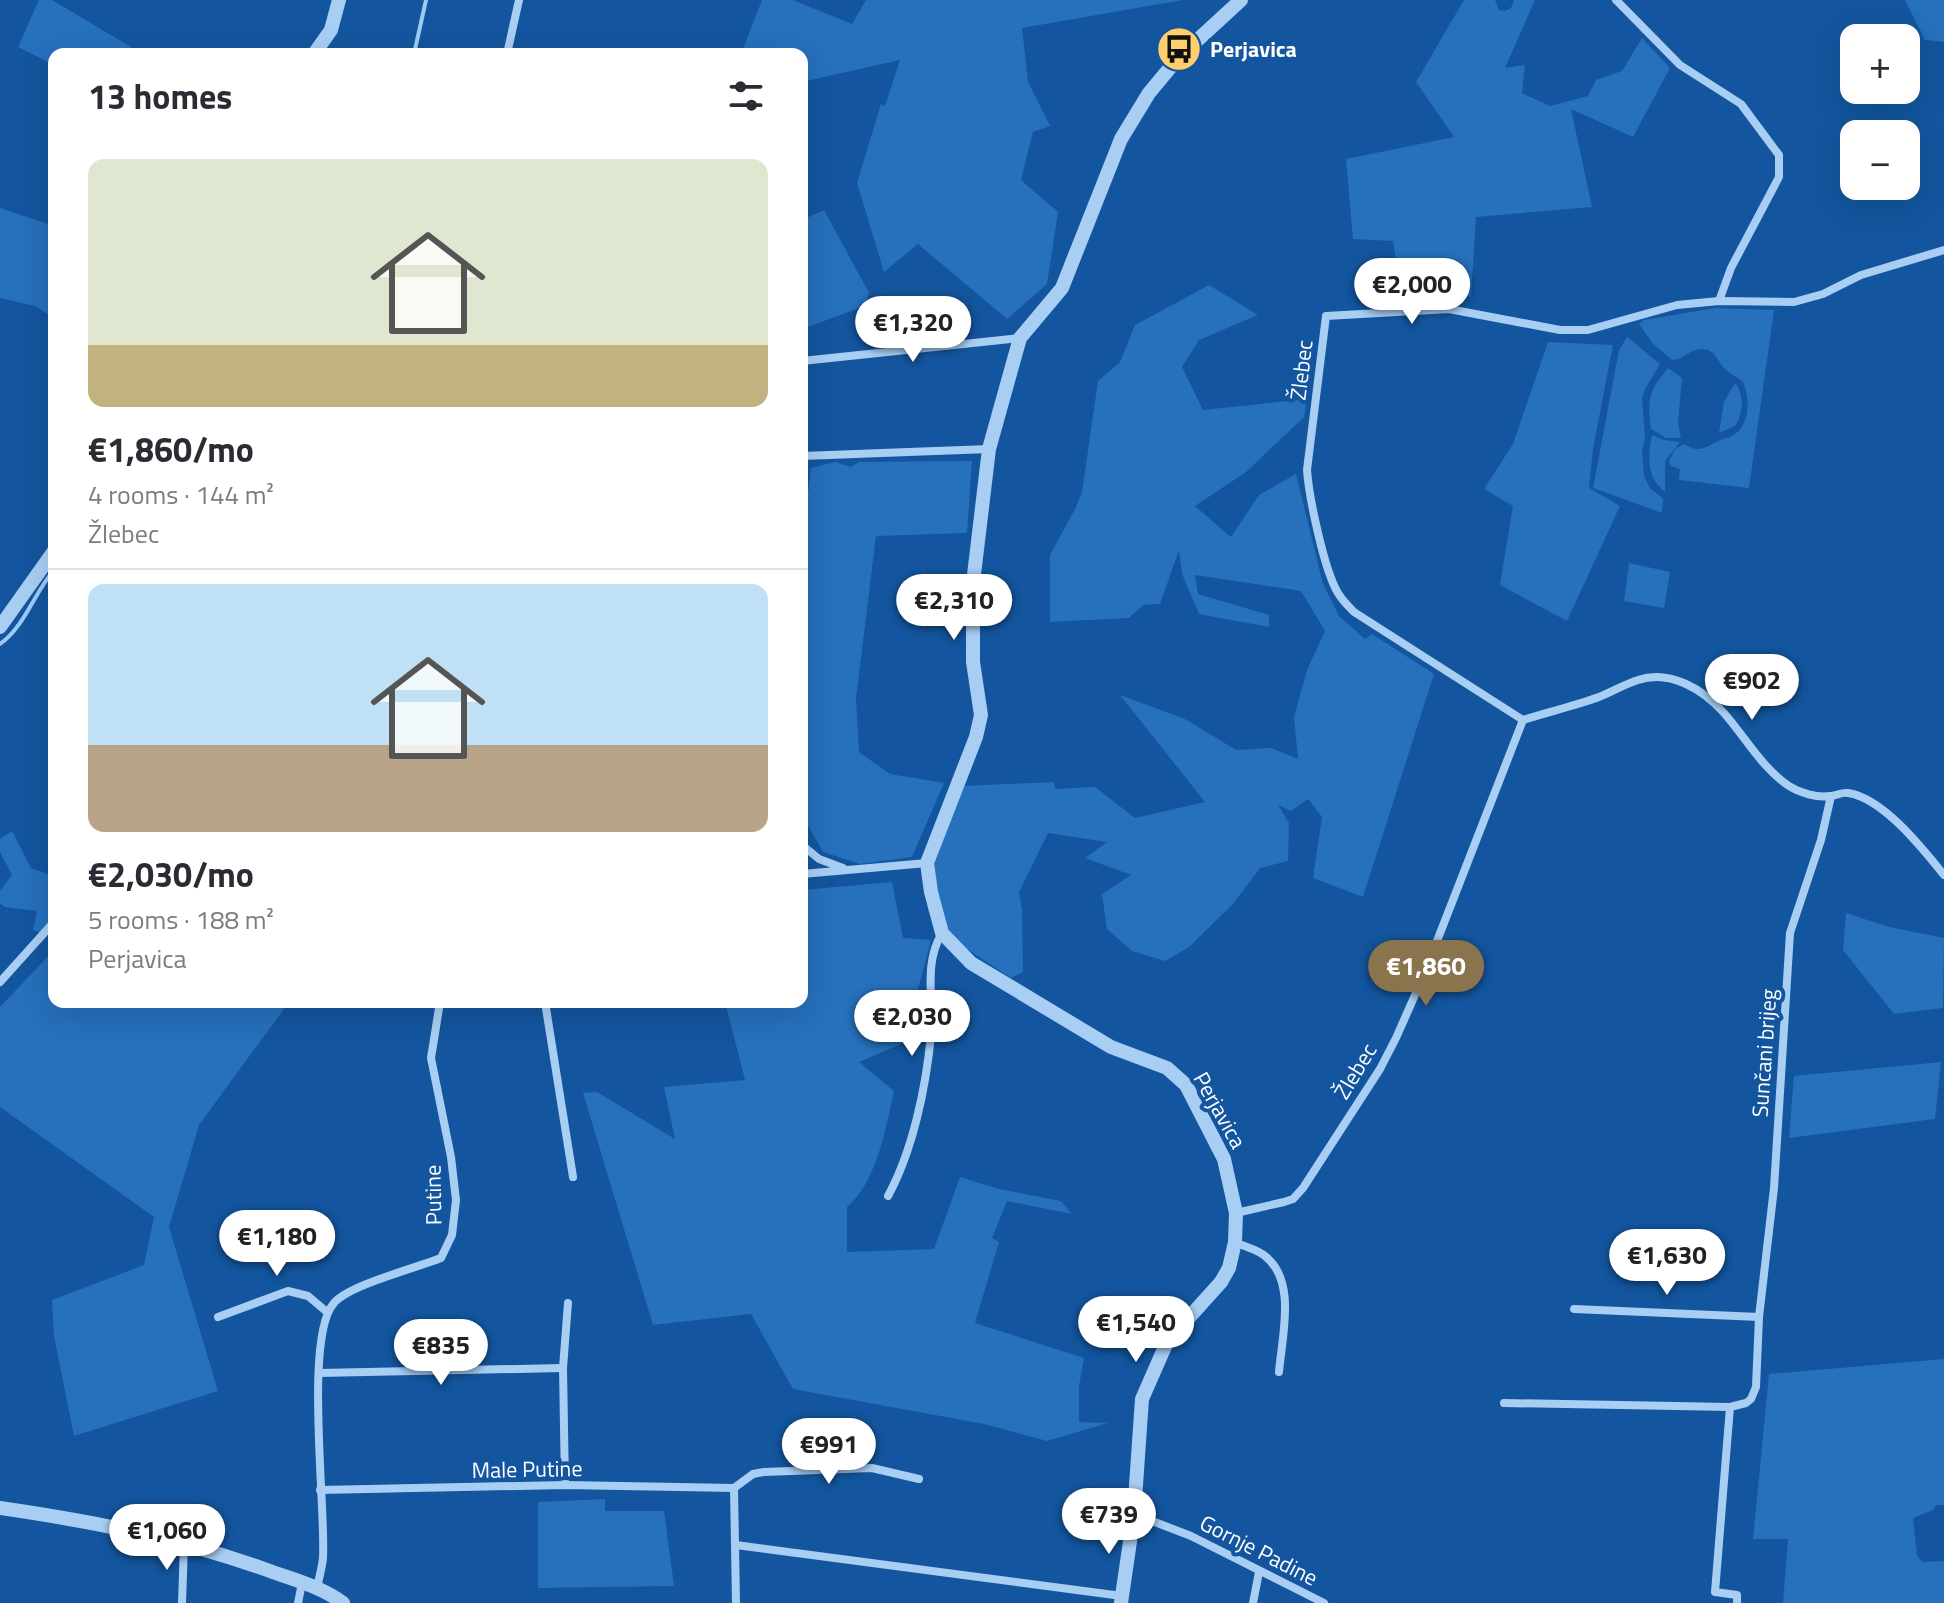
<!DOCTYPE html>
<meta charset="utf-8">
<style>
body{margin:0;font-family:"Titillium Web",sans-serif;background:#f7f7f7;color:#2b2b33;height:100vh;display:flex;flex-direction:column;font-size:30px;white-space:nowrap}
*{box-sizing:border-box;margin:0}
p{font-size:26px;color:#7c7c81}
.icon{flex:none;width:44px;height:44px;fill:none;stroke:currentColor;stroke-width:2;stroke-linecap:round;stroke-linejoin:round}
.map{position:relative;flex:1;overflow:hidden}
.drawer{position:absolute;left:48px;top:48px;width:760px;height:960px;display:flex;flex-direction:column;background:#fff;border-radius:16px;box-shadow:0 8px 32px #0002}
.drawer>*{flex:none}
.controls{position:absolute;left:1840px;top:24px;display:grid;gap:16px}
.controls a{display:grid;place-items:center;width:80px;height:80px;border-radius:16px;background:#fff;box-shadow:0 8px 32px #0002;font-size:40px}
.price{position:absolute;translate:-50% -68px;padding:0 18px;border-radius:28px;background:#fff;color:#222;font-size:26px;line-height:52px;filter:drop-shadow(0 2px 4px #0008)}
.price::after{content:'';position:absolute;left:50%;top:48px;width:24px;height:18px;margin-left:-12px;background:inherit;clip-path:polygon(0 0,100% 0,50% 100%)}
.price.selected{background:#8a744d;color:#fff}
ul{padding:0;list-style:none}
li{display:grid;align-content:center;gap:16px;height:424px;padding:0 40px}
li+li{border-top:2px solid #e1e1e2}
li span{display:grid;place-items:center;height:248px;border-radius:16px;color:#555}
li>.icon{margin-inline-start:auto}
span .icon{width:144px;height:144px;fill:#fffc;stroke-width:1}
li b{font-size:34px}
h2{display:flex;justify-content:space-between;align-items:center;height:96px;padding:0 40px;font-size:34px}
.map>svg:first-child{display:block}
</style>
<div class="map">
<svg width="1944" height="1603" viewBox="0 0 1944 1603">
<rect width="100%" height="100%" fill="#13559e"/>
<g fill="#2670bc">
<path d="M 39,0 L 52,0 L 131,47 L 128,54 L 54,54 L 54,65 L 18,47 Z"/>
<path d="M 762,0 L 793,0 L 852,24 L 866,0 L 1183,0 L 1022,28 L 1028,82 L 1050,126 L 1033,132 L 1021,180 L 1058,212 L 1047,284 L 1007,319 L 918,244 L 884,272 L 857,183 L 881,104 L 885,106 L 900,60 L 802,82 L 802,54 L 741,54 Z"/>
<path d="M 1464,0 L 1495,0 L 1499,10 L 1505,11 L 1511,8 L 1514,0 L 1535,0 L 1505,68 L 1525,65 L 1522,93 L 1550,106 L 1588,96 L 1596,80 L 1622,71 L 1642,38 L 1670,68 L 1633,137 L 1571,109 L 1592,207 L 1476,217 L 1471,297 L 1401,292 L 1393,241 L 1353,239 L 1346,159 L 1454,137 L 1416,82 Z"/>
<path d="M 1905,0 L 1944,0 L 1944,42 L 1925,40 Z"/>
<path d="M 0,208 L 54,226 L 54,318 L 35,306 L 0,298 Z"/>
<path d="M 824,210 L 869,293 L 865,306 L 802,329 L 802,220 Z"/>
<path d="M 1209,285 L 1258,315 L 1199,340 L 1182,367 L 1203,410 L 1307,399 L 1304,417 L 1246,472 L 1195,506 L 1231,537 L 1259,495 L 1296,474 L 1323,584 L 1339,616 L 1365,639 L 1372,634 L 1434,674 L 1363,897 L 1313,878 L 1322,817 L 1308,799 L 1291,811 L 1278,805 L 1289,823 L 1288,861 L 1260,868 L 1233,904 L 1189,947 L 1165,961 L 1132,951 L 1107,929 L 1102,894 L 1131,875 L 1085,858 L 1107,842 L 1048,833 L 1019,892 L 1022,910 L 1023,972 L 1011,978 L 967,949 L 946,930 L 933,868 L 963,786 L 1054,782 L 1055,789 L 1095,787 L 1135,818 L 1205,802 L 1120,695 L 1185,719 L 1236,750 L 1271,748 L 1298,759 L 1294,717 L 1307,670 L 1325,631 L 1301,591 L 1195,575 L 1198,594 L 1269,615 L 1269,627 L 1199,614 L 1182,574 L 1179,550 L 1160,604 L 1143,605 L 1129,618 L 1050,622 L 1050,555 L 1075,509 L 1082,492 L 1098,381 L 1120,362 L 1135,325 Z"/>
<path d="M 1715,308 L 1774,310 L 1749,488 L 1679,480 L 1680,469 L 1671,466 L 1669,461 L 1675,449 L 1684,444 C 1699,454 1706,447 1720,440 C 1724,438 1729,438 1732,436 C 1751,425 1750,399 1743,382 C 1738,377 1731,375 1726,370 C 1716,361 1715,345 1696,350 C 1686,353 1683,359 1672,360 L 1653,344 L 1639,324 L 1644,320 Z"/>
<path d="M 1627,337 L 1660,364 L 1645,389 L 1642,398 L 1645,438 L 1642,452 L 1644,476 L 1650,488 L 1663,499 L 1662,513 L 1593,488 L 1619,350 Z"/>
<path d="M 1548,342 L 1613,345 L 1593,449 L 1589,488 L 1620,506 L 1567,621 L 1500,585 L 1513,506 L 1484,489 L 1513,444 Z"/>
<path d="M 1668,368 L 1682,378 L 1678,422 L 1681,438 L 1666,438 L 1651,429 C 1647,399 1649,391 1668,368 Z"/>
<path d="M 1735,383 C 1745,396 1743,413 1735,426 L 1719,433 L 1724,402 Z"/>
<path d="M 1652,435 L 1664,440 L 1680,442 L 1665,461 L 1665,492 C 1646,477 1648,456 1652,435 Z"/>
<path d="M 972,461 L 967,533 L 876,536 L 856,698 L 859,752 L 890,774 L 944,783 L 912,857 L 860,864 L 823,852 L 802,815 L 802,543 L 811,468 L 835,462 L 851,467 L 859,462 Z"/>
<path d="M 1629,563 L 1670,572 L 1664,608 L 1624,601 Z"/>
<path d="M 12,831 L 31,868 L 52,876 L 54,874 L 54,937 L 33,930 L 37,911 L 5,907 L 0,903 L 0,891 L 12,875 L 0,852 L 0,839 Z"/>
<path d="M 892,882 L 903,938 L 931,940 L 904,1043 L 859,1062 L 894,1091 C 886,1127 877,1182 847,1207 L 847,1252 L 934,1249 L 960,1177 L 999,1189 L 1061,1201 L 1072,1214 L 1007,1201 L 992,1238 L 999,1242 L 975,1323 L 1084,1358 L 1079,1386 L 1079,1422 L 1108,1423 L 1047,1441 L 984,1424 L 793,1389 L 751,1314 L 653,1325 L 583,1093 L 597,1092 L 675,1139 L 664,1087 L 745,1080 L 725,1002 L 802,1002 L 802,890 Z"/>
<path d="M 1846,913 L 1889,927 L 1944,938 L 1943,1008 L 1894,1014 L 1843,950 Z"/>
<path d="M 54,950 L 54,1002 L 289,1002 L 199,1125 L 169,1227 L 218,1391 L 74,1436 L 54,1336 L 52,1300 L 144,1265 L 154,1217 L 0,1107 L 0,1007 Z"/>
<path d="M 1941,1062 L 1935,1119 L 1789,1138 L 1794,1076 Z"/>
<path d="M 1944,1359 L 1944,1505 L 1936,1505 L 1933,1510 L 1913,1518 L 1917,1555 L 1922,1562 L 1944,1561 L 1944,1603 L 1783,1603 L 1788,1539 L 1753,1539 L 1769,1374 Z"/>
<path d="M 605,1499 L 605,1511 L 664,1511 L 674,1586 L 538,1588 L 538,1502 Z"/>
</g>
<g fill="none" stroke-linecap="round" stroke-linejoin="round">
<g stroke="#9ccaf7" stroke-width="4">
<path d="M 414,54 L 426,0"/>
<path d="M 0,644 C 25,626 34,593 54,570"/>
</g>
<g stroke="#a9cef4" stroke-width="8">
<path d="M 1616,0 L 1680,65 L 1741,104 L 1779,155 L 1779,177 L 1731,268 L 1719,301"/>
<path d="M 507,54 L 519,0"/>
<path d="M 1944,250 L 1861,275 L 1823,294 L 1794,302 L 1719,301 L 1677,305 L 1588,330 L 1560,330 L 1449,309 L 1326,316 L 1307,470 C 1309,497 1324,570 1338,593 C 1342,600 1348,606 1354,612 L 1523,720 C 1548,712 1574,706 1599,697 C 1612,692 1625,684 1638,680 C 1670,669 1704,690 1724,713 C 1745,737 1762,768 1789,786 C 1800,793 1817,798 1830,796 C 1836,796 1841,792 1848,793 C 1883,798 1923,849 1944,875"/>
<path d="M 802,361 L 1020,338"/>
<path d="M 802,456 L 989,449"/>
<path d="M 802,845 L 819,859 L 843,868"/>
<path d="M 802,874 L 927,863"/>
<path d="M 0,982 L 54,922"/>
<path d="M 545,1002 L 573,1177"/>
<path d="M 888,1196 C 913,1150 926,1087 931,1035 C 934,1000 923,964 942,933"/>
<path d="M 1236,1213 L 1284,1202 L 1293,1199 L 1303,1188 L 1380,1069 L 1396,1038 L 1423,977 L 1523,720"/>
<path d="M 1235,1242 C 1245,1247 1257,1249 1265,1256 C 1297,1281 1282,1336 1279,1372"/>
<path d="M 1574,1309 L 1759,1317"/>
<path d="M 218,1317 L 288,1291 L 308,1296 L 327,1312"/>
<path d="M 319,1373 L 563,1368"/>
<path d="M 1504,1403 L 1730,1407"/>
<path d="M 565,1485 L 563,1368 L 568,1303"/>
<path d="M 734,1488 L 753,1474 L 764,1472 L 872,1468 L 919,1479"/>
<path d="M 320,1490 L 565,1485 L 734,1488 L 736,1603"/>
<path d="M 1134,1514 L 1191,1536 L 1324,1603"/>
<path d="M 736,1545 L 1122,1596"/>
<path d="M 317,1588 C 319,1578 322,1568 323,1558 C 326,1507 304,1336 334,1303 C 349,1285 416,1268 441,1258 L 452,1235 L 456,1200 L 451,1157 L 431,1058 L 440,1002"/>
<path d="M 182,1603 L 184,1544"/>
<path d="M 298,1603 L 302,1583"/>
<path d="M 1253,1603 L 1259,1572"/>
<path d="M 1737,1603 L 1737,1595 L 1715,1592 L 1730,1407 L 1746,1403 L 1751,1399 L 1756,1387 L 1759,1317 L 1774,1188 L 1790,933 L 1821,840 L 1831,796"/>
</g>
<g stroke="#a9cef4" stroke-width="14">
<path d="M 314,54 L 331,30 L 339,0"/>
<path d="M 0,627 L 54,551"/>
<path d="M 0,1508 C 96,1522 178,1538 270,1571 C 294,1580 322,1587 343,1603"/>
<path d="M 1121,1603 L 1134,1514 L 1142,1399 L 1167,1342 L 1221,1282 L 1229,1268 L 1235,1242 L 1236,1213 L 1224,1159 L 1186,1085 L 1167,1068 L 1111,1047 L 971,963 L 942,933 L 931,892 L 927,863 L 976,737 L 981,715 L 973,662 L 973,583 L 989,449 L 1020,338 L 1062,288 L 1121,139 L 1149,93 L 1179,57 L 1241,0"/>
</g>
</g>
<defs>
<g id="bus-disc" transform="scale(2.3)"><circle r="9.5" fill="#ffce6d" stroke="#13559e"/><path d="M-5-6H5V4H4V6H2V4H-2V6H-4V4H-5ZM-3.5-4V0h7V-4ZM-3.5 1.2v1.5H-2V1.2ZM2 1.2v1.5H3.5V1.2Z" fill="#111"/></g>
</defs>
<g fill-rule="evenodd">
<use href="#bus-disc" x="1179" y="49"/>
</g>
<g text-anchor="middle" stroke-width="8" stroke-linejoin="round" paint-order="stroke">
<g font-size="22" font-weight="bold" fill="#fff" stroke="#13559e" text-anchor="start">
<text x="1210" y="57">Perjavica</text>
</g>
<g font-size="22" fill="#fff" stroke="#13559e">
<text transform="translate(1301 370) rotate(-83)" y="8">Žlebec</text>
<text transform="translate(1764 1053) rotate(-86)" y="8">Sunčani brijeg</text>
<text transform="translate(1355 1071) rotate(-59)" y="8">Žlebec</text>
<text transform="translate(1220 1110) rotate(61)" y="8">Perjavica</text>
<text transform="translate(433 1195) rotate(-91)" y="8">Putine</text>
<text transform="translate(527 1469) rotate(-1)" y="8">Male Putine</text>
<text transform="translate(1259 1550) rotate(27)" y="8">Gornje Padine</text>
</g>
</g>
</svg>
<div class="controls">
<a>+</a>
<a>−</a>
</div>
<b class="price" style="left:1412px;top:326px">€2,000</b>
<b class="price" style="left:913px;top:364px">€1,320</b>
<b class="price" style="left:954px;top:642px">€2,310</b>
<b class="price" style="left:1752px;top:722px">€902</b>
<b class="price selected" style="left:1426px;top:1008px">€1,860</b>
<b class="price" style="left:912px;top:1058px">€2,030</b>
<b class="price" style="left:277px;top:1278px">€1,180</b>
<b class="price" style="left:1667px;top:1297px">€1,630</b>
<b class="price" style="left:1136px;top:1364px">€1,540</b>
<b class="price" style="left:441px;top:1387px">€835</b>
<b class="price" style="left:829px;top:1486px">€991</b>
<b class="price" style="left:1109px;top:1556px">€739</b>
<b class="price" style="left:167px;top:1572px">€1,060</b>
<section class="drawer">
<h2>13 homes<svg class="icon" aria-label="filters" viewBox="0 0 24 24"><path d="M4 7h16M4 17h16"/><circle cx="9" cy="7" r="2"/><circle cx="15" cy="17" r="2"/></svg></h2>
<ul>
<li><span style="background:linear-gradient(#dfe7d0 75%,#c2b280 0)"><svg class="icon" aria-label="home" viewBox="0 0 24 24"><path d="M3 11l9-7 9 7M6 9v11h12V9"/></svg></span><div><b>€1,860/mo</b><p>4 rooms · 144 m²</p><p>Žlebec</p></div></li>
<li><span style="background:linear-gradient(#bfe0f5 65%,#b9a48a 0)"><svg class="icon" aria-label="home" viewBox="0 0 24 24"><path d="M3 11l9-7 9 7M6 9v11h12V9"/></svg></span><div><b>€2,030/mo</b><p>5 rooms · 188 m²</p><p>Perjavica</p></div></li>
</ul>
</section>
</div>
